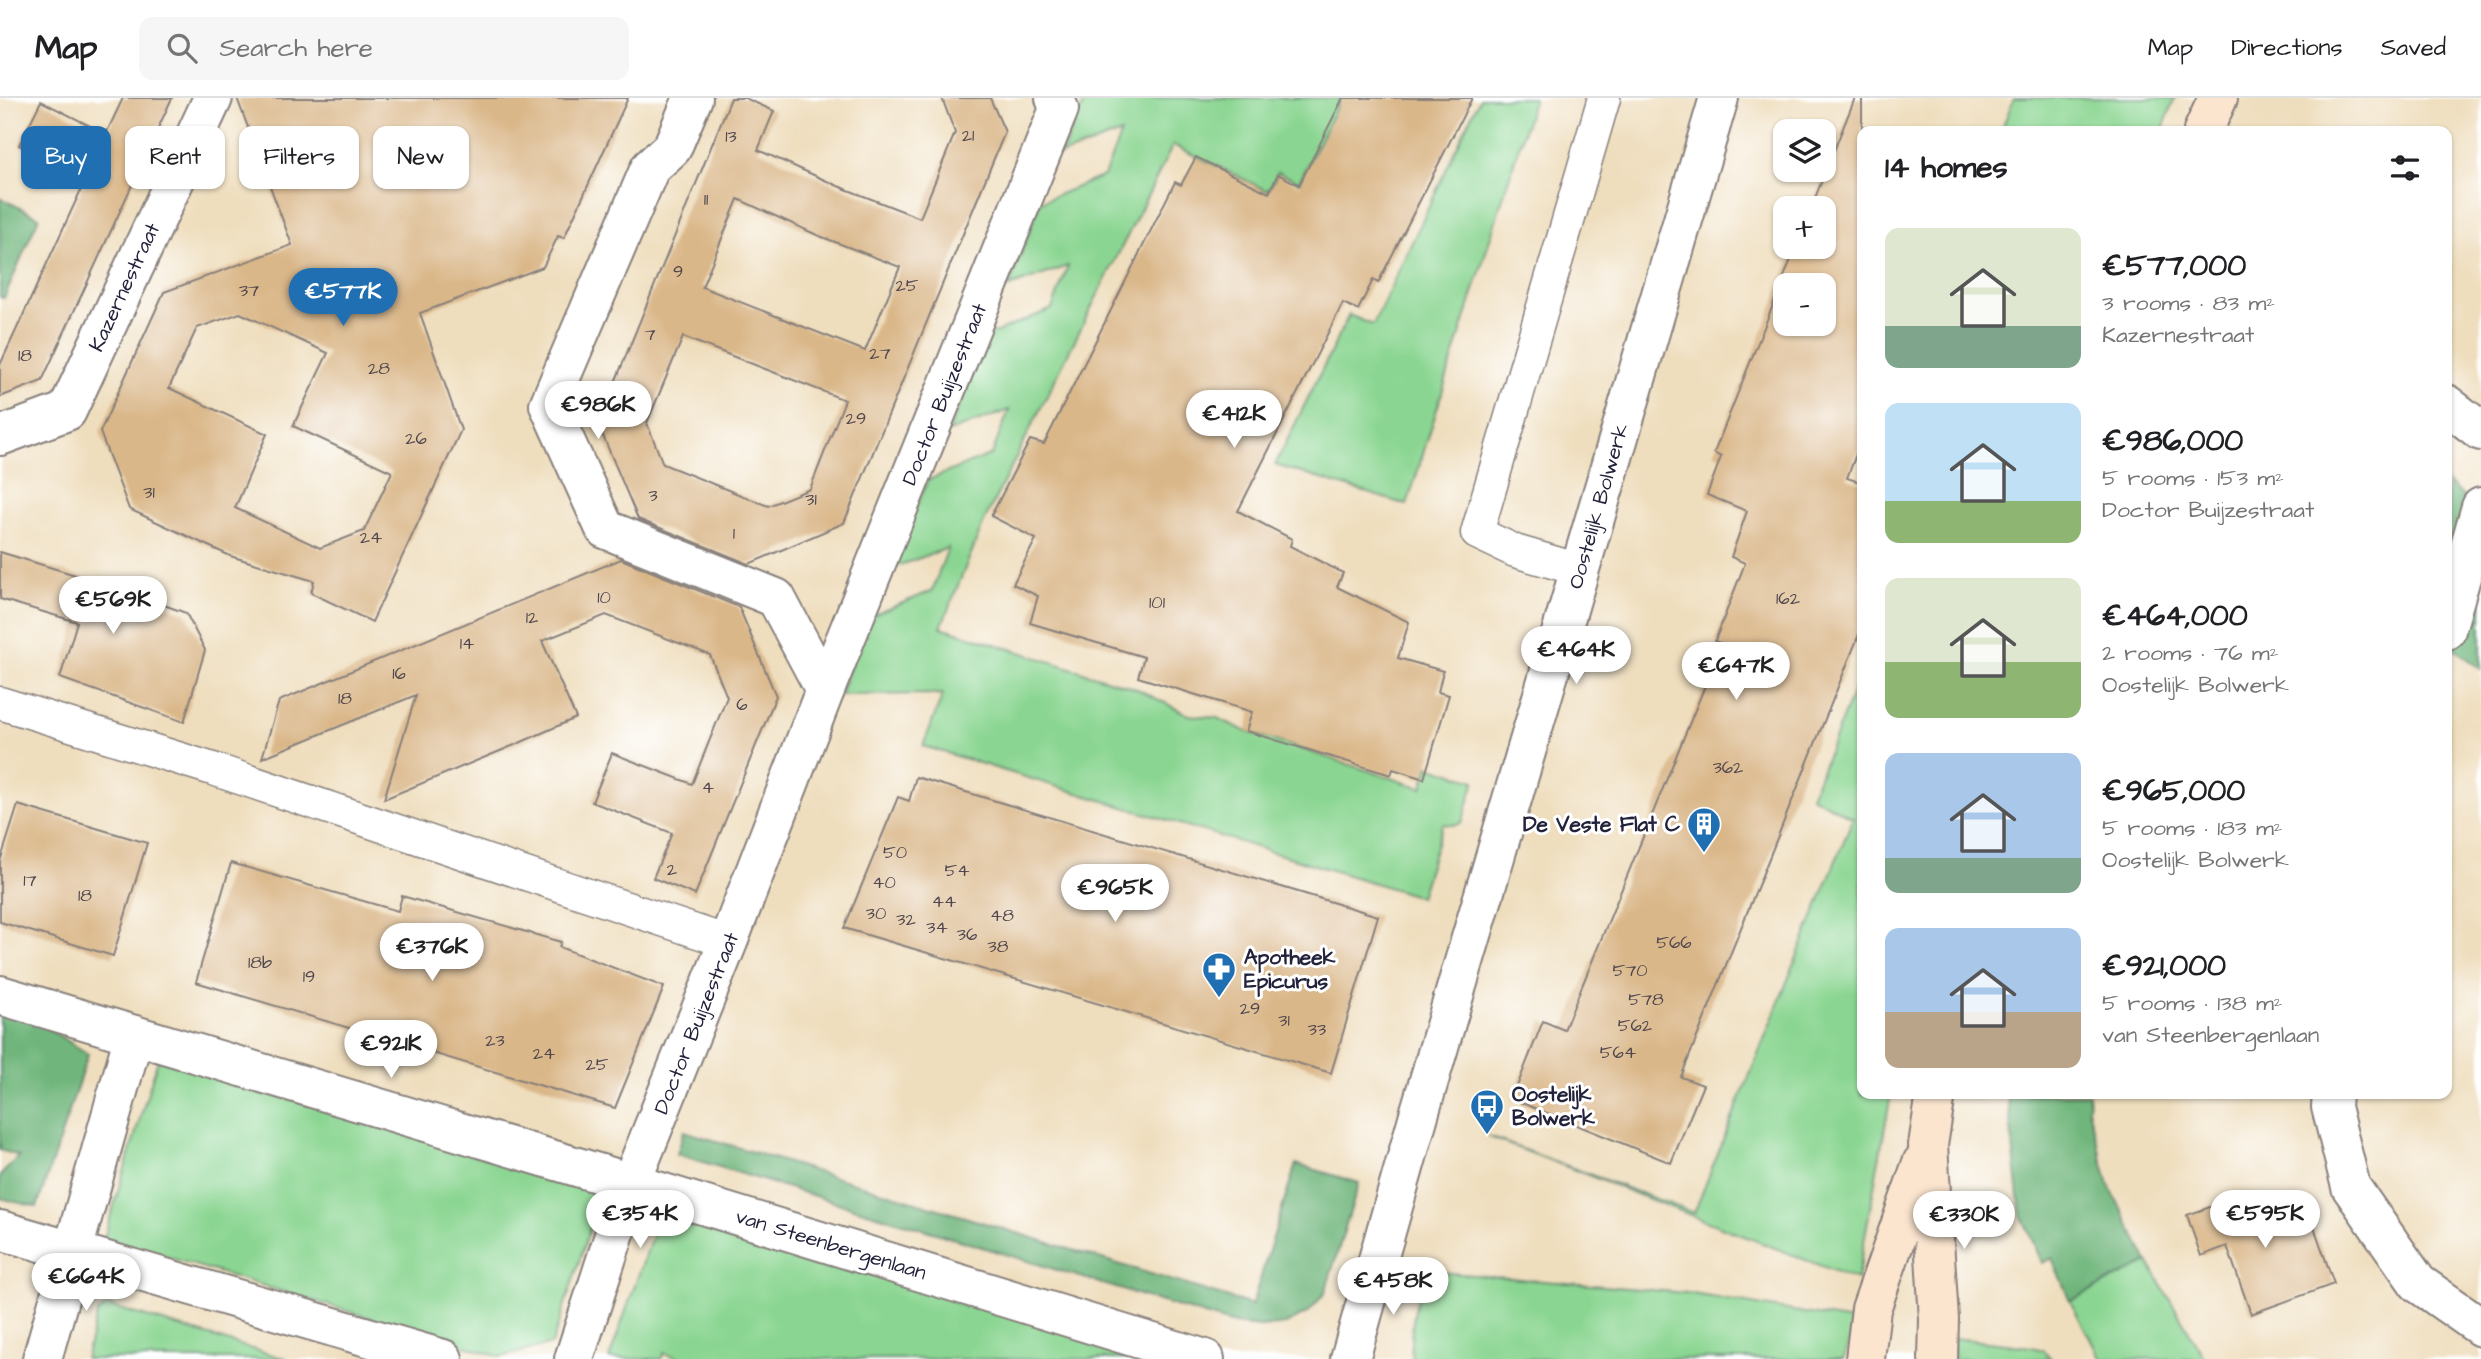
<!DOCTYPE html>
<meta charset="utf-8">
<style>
body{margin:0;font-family:"Architects Daughter",sans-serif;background:#f6f6f6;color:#202124;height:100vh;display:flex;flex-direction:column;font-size:26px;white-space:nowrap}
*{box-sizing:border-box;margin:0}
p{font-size:23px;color:#757577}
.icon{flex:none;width:38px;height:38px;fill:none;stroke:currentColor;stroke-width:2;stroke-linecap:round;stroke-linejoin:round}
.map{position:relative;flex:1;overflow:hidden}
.details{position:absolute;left:1857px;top:28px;width:595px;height:973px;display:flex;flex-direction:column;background:#fff;border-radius:14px;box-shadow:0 2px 5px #0004}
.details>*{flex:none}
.top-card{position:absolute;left:21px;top:28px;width:665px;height:63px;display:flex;gap:14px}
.tools{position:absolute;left:1773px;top:21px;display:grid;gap:14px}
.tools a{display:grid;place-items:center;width:63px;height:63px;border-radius:14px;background:#fff;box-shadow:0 2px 5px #0004;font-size:35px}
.price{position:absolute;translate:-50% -60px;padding:0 16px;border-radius:24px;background:#fff;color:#222;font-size:23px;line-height:46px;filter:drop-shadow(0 2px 4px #0008)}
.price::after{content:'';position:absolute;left:50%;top:42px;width:21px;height:16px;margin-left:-10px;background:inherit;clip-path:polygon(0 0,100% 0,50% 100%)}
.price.on{background:#1f6fb2;color:#fff}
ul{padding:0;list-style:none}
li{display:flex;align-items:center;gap:21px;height:175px;padding:0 28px}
li span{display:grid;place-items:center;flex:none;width:196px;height:140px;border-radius:14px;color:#555}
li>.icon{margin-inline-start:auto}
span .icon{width:84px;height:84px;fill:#fffc;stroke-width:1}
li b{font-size:30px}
h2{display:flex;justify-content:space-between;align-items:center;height:84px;padding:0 28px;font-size:30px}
.tag{padding:0 24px;border-radius:14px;background:#fff;box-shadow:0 2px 5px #0004;font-size:24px;line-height:63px}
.tag.on{background:#1f6fb2;color:#fff}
header{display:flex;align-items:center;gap:42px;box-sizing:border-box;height:98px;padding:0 35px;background:#fff;border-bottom:2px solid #e0e0e0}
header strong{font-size:33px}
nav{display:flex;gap:38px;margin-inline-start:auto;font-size:24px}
.search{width:490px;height:63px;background:#f6f6f6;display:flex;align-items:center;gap:18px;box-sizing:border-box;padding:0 24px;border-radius:14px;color:#757577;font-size:26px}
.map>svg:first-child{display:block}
</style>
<header>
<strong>Map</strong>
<div class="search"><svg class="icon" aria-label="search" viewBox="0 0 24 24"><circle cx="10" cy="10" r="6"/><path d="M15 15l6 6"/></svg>Search here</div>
<nav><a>Map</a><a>Directions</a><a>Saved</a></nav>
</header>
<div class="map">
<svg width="2481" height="1261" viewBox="0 0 2481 1261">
<rect width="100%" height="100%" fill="#fff"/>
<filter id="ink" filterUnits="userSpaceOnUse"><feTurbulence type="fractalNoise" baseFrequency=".0143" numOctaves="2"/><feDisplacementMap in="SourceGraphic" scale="14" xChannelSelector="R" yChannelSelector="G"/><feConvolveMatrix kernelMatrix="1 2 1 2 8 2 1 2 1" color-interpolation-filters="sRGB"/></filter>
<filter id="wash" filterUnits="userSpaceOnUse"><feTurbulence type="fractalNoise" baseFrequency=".00686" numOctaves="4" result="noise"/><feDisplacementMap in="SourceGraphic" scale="28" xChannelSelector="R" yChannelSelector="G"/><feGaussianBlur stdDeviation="1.57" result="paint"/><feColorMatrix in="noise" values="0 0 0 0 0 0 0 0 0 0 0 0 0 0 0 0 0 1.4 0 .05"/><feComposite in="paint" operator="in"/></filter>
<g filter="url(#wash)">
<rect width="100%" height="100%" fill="#efdebe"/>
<g fill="#8ad591" stroke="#567c66" stroke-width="2">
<path d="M 1086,0 L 1341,0 L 1299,84 L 1278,74 L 1268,93 L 1173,47 L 986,419 L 941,529 L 1137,591 L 1189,617 L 1218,620 L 1245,633 L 1422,690 L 1429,668 L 1475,683 L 1462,725 L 1454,727 L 1443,726 L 1420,799 L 923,648 L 943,596 L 840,597 L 868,519 L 932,493 L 948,450 L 889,471 L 928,382 L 992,356 L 1009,312 L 949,334 L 987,238 L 1052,211 L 1068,168 L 1009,189 L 1040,104 L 1104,78 L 1121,35 L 1061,57 Z"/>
<path d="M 1480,0 L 1534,0 L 1407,407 L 1275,367 L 1349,217 L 1373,227 Z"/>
<path d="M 2014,0 L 2175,0 L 2162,33 L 2001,33 Z"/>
<path d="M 1862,572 L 1862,996 L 1891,996 L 1857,1182 L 1487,1038 L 1694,1115 L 1853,720 L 1811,698 Z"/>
<path d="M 158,961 L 602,1094 L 552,1246 L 501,1259 L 104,1140 Z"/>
<path d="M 662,1110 L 1167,1261 L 682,1261 L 664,1255 L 661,1261 L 609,1261 Z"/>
<path d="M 2148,1164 L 2205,1261 L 2101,1261 L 2070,1203 Z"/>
<path d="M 1426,1173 L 1687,1195 L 1853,1223 L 1851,1241 L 1843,1261 L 1412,1261 C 1408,1230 1417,1202 1426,1173 Z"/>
<path d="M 107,1207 L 286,1261 L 85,1261 L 97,1216 Z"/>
<path d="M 1953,1240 L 2031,1249 L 2044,1252 L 2051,1261 L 1954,1261 Z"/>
</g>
<g fill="#6fb67b" stroke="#486c5b" stroke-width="2">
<path d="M 0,100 L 39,119 L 4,200 L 0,199 Z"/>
<path d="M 2447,384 L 2471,405 L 2447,495 Z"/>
<path d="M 2481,457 L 2481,571 L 2454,550 Z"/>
<path d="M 0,912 L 33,921 L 88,956 L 37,1109 L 0,1100 L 0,1078 L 19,1058 L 0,1052 Z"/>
<path d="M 2007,996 L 2089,996 L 2088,1011 L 2109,1087 L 2148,1164 L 2070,1203 L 2052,1160 L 2042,1165 L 2021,1116 Z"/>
<path d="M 684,1033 L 1252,1207 L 1296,1066 L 1359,1085 L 1325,1195 L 1309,1214 L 1286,1226 L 1261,1229 L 1234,1226 L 677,1056 Z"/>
</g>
<g id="blocks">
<g fill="#dab789" fill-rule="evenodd">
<path d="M 123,0 L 172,0 L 42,283 L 0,299 L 0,267 L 86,81 L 19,47 L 41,3 L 106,36 Z"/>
<path d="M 237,0 L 628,0 L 564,140 L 558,138 L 543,169 L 420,215 L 461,332 L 372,524 L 311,495 L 314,483 L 230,458 L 129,411 L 100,334 L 164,194 L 292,147 ZM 240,215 L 328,255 L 293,328 L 392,374 L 364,433 L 320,450 L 235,410 L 267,336 L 169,290 L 197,230 Z"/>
<path d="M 731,0 L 745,0 L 774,13 L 758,52 L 838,88 L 920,120 L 955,35 L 942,0 L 990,0 L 1005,34 L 844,425 L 749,466 L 638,421 L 598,326 ZM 738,101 L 817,137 L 900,169 L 865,253 L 702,189 ZM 683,239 L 845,302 L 810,391 L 768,408 L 663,366 L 647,325 Z"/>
<path d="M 1343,0 L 1472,0 L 1378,185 L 1373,182 L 1358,212 L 1343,205 L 1238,413 L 1292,441 L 1290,448 L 1343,475 L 1337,489 L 1409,524 L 1398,560 L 1443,573 L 1438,594 L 1449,597 L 1424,681 L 1393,671 L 1391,677 L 1246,633 L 1252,614 L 1138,579 L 1144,559 L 1030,525 L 1038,498 L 1013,486 L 1036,441 L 991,418 L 1030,342 L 1044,346 L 1175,84 L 1181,87 L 1196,59 L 1269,95 L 1278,76 L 1299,87 Z"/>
<path d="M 1855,0 L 1862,0 L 1862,341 L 1847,380 L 1862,385 L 1862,529 L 1681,979 L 1703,987 L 1671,1065 L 1512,1001 L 1543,923 L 1564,932 L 1722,546 L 1715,543 L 1745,465 L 1731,459 L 1747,413 L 1707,397 L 1721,359 L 1714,355 L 1796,149 L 1824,149 L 1824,110 L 1811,110 ZM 1785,187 L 1824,187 L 1824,226 L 1785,226 Z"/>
<path d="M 0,454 L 115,489 L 186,515 L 205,552 L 184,624 L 60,580 L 77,524 L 0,501 Z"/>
<path d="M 621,461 L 739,509 L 776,598 L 695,797 L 653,780 L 672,735 L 592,704 L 612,655 L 692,686 L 727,599 L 710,557 L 606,517 L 542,543 L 576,620 L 517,646 L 384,701 L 416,597 L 262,660 L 279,603 Z"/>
<path d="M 916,679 L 1378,818 L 1331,975 L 844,830 L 898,699 L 909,703 Z"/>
<path d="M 18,707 L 147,745 L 113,858 L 0,824 L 0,764 Z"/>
<path d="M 231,765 L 398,813 L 402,798 L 561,844 L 559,849 L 664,889 L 615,1010 L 196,884 Z"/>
<path d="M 2253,1094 L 2247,1123 L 2305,1103 L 2334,1186 L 2251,1216 L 2227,1148 L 2201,1158 L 2187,1117 Z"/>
</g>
</g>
</g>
<g filter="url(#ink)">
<use href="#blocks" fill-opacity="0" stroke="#88807c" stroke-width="2"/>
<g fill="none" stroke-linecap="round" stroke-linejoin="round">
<g stroke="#88807c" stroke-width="35">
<g id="service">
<path d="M 1580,472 L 1515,453 L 1477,435 L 1604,0"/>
<path d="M 0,605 L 216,672 L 728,844"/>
</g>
</g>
<g stroke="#88807c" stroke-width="42">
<g id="minor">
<path d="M 693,0 L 672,50 L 650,70 L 549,307 L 605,431 L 776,500 L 825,592"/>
<path d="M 2446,306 L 2481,333"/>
<path d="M 0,338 L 67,313 L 213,0"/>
<path d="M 2446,532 L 2481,409"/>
<path d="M 0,897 L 631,1085 L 1205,1261"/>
<path d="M 2332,996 L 2331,1009 L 2351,1089 L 2418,1185 L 2481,1229"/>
<path d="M 0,1132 L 443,1261"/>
<path d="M 42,1261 L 134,937"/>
<path d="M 574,1261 L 631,1085 L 728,844 L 825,592 L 1059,11 L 1055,0"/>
<path d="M 1350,1261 L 1420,1013 L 1719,0"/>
</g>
</g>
<g stroke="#88807c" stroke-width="42">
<g id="secondary">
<path d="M 2203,33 L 2218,0"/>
<path d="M 1936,996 L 1928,1047 L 1939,1221 L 1938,1261"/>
<path d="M 1865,1261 L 1871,1211 L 1922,1065"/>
</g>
</g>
<use href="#service" stroke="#fff" stroke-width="32"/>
<use href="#minor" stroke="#fff" stroke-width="38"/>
<use href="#secondary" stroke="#fbe5cf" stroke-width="38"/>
</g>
</g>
<defs>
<g id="building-pin" transform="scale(1.75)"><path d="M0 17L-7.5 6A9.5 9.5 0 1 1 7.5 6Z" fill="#1f6fb2" stroke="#fff"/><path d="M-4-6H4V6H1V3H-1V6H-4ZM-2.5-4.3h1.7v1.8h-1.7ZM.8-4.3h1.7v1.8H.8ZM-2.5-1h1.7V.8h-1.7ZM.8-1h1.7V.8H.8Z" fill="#fff"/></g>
<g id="pharmacy-pin" transform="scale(1.75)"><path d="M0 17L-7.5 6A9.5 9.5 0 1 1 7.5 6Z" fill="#1f6fb2" stroke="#fff"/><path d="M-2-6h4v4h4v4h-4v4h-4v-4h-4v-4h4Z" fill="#fff"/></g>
<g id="bus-pin" transform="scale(1.75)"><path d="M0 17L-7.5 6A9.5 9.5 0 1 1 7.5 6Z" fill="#1f6fb2" stroke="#fff"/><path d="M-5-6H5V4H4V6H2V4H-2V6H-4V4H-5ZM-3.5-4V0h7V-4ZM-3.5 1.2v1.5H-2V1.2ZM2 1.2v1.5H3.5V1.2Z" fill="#fff"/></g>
</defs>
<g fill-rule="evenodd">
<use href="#building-pin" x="1704" y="726"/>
<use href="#pharmacy-pin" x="1219" y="871"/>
<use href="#bus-pin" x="1487" y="1008"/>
</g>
<g text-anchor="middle" stroke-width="6" stroke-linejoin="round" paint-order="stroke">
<g font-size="18" fill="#50474e">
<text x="968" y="43">21</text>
<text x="731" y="44">13</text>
<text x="706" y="107">11</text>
<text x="678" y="179">9</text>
<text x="907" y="193">25</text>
<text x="249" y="198">37</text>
<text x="650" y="242">7</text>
<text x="880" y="261">27</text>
<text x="25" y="263">18</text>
<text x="379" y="276">28</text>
<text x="856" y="326">29</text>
<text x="416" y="346">26</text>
<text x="149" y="400">31</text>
<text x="653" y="403">3</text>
<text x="811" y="407">31</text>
<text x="734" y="441">1</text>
<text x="371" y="445">24</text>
<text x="604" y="505">10</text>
<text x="1788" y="506">162</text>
<text x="1157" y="510">101</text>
<text x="532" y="525">12</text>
<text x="467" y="551">14</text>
<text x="399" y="581">16</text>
<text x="345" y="606">18</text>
<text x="742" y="612">6</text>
<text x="1728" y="675">362</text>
<text x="708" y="695">4</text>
<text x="895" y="760">50</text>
<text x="672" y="777">2</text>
<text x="957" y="778">54</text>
<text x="30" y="788">17</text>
<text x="884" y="790">40</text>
<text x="85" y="803">18</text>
<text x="944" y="809">44</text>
<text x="876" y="821">30</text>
<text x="1002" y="823">48</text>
<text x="906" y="827">32</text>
<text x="937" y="835">34</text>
<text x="967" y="842">36</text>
<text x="1674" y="850">566</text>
<text x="998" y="854">38</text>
<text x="260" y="870">18b</text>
<text x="1630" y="878">570</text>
<text x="309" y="884">19</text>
<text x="1646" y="907">578</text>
<text x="1250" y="916">29</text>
<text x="1284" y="928">31</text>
<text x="1635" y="933">562</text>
<text x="1317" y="937">33</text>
<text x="495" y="948">23</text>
<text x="1618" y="960">564</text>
<text x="544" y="961">24</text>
<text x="597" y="972">25</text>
</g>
<g font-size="21" fill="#22223b" stroke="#fff">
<text transform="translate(124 189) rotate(-65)" y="7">Kazernestraat</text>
<text transform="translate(944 296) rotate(-68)" y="7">Doctor Buijzestraat</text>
<text transform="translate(1598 408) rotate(-74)" y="7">Oostelijk Bolwerk</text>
<text transform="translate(696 925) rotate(-68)" y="7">Doctor Buijzestraat</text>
<text transform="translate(831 1146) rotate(17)" y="7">van Steenbergenlaan</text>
</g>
<g font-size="21" font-weight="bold" fill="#22223b" stroke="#fff" text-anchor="start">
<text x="1680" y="733" text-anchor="end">De Veste Flat C</text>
<text x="1244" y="866">Apotheek<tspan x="1244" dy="24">Epicurus</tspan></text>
<text x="1512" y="1003">Oostelijk<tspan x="1512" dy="24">Bolwerk</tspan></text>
</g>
</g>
</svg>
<div class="tools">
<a><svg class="icon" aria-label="layers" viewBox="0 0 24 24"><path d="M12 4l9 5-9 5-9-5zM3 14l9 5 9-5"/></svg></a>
<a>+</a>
<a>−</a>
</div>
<b class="price on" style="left:343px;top:230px">€577K</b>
<b class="price" style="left:598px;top:343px">€986K</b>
<b class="price" style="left:1234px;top:352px">€412K</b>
<b class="price" style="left:113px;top:538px">€569K</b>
<b class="price" style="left:1576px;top:588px">€464K</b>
<b class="price" style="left:1736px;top:604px">€647K</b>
<b class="price" style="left:1115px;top:826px">€965K</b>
<b class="price" style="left:432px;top:885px">€376K</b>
<b class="price" style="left:391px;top:982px">€921K</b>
<b class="price" style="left:640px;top:1152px">€354K</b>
<b class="price" style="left:2265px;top:1152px">€595K</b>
<b class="price" style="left:1964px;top:1153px">€330K</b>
<b class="price" style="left:86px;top:1215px">€664K</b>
<b class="price" style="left:1393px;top:1219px">€458K</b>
<div class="top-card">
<a class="tag on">Buy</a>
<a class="tag">Rent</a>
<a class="tag">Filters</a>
<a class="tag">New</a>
</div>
<section class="details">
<h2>14 homes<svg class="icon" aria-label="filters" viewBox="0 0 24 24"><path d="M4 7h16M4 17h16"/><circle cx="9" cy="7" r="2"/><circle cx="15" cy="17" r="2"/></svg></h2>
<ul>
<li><span style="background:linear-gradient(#dfe7d0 70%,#7fa58c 0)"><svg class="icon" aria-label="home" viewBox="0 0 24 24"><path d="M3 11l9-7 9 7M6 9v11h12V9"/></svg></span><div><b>€577,000</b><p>3 rooms · 83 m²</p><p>Kazernestraat</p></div></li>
<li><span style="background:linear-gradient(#bfe0f5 70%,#8fb573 0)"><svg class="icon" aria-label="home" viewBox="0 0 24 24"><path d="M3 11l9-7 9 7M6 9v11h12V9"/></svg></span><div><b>€986,000</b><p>5 rooms · 153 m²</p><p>Doctor Buijzestraat</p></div></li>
<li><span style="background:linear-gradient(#dfe7d0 60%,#8fb573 0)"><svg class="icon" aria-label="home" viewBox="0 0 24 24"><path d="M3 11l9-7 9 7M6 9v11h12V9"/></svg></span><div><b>€464,000</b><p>2 rooms · 76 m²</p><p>Oostelijk Bolwerk</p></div></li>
<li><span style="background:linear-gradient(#a9c7e8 75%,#7fa58c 0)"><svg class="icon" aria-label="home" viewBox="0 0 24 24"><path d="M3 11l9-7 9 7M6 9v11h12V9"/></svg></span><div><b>€965,000</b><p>5 rooms · 183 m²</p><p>Oostelijk Bolwerk</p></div></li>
<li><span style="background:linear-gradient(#a9c7e8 60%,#b9a48a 0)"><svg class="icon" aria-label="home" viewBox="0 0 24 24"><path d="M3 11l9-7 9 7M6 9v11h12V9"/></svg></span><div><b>€921,000</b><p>5 rooms · 138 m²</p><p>van Steenbergenlaan</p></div></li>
</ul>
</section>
</div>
